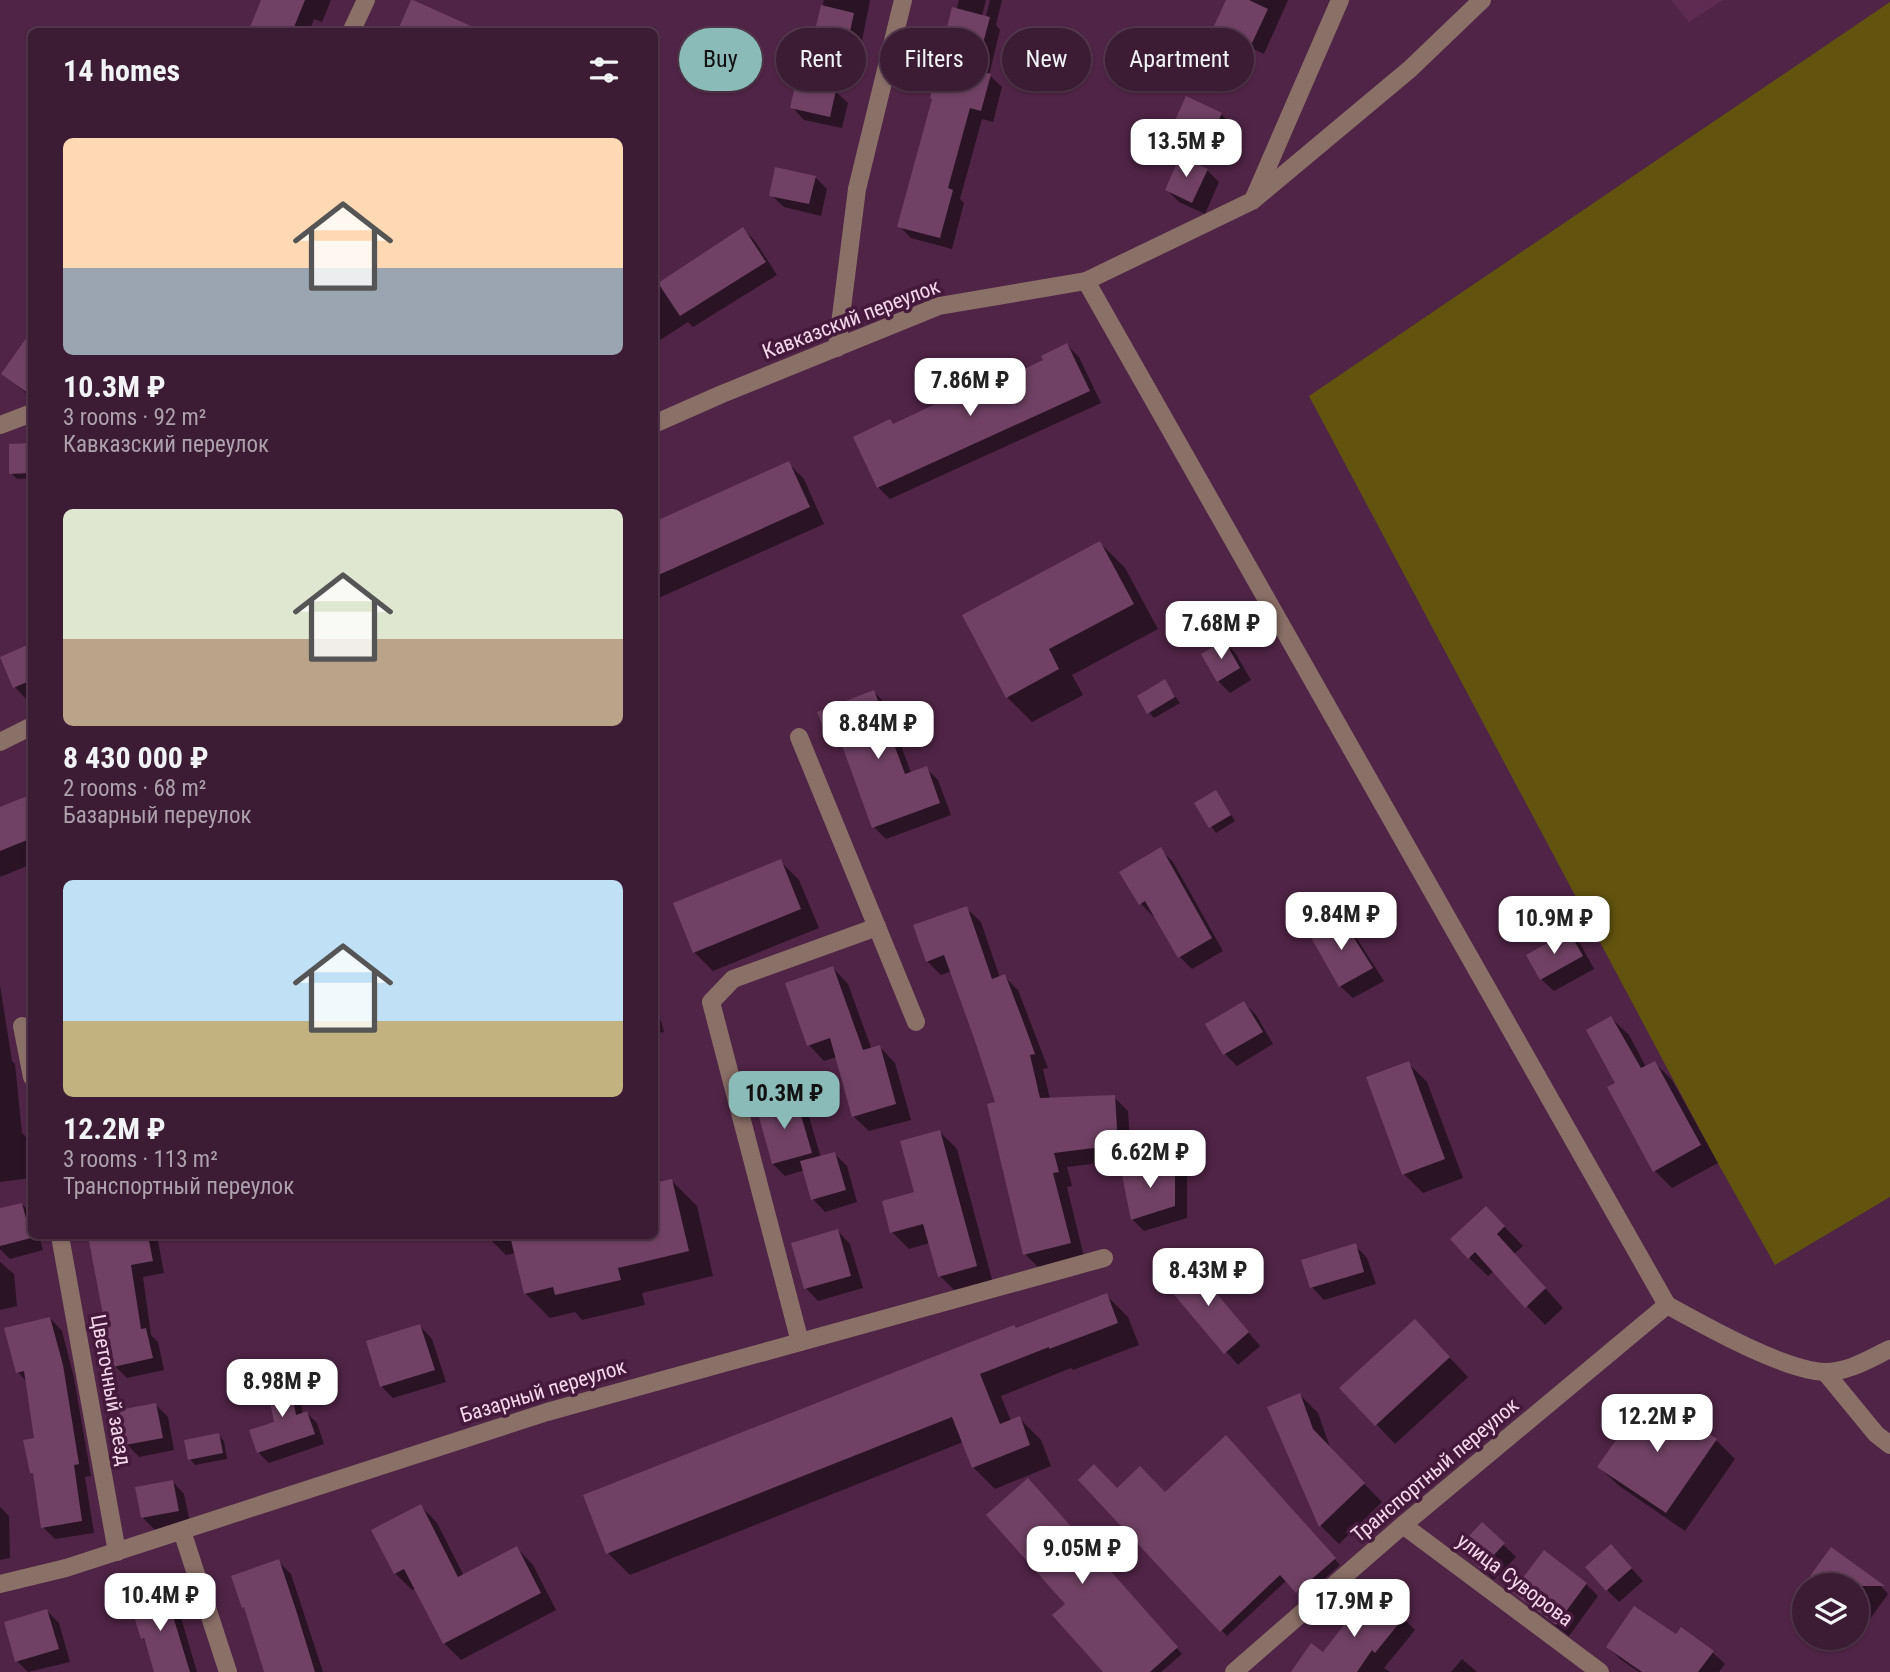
<!DOCTYPE html>
<meta charset="utf-8">
<style>
body{margin:0;font-family:"Roboto Condensed",sans-serif;background:#43243c;color:#f1f3f6;height:100vh;display:flex;flex-direction:column;font-size:26px;white-space:nowrap}
*{box-sizing:border-box;margin:0}
p{font-size:23px;color:#aca1ac}
.icon{flex:none;width:38px;height:38px;fill:none;stroke:currentColor;stroke-width:2;stroke-linecap:round;stroke-linejoin:round}
.map{position:relative;flex:1;overflow:hidden}
.side{position:absolute;left:28px;top:28px;width:630px;height:1211px;display:flex;flex-direction:column;background:#3c1b34;border-radius:10px;box-shadow:0 2px 5px #0004,0 0 0 2px #55394f}
.side>*{flex:none}
.guide{position:absolute;left:679px;top:28px;width:665px;height:63px;display:flex;gap:14px}
.fabs{position:absolute;left:1792px;top:1573px;display:grid;gap:14px}
.fabs a{display:grid;place-items:center;width:77px;height:77px;border-radius:50%;background:#3c1b34;box-shadow:0 2px 5px #0004,0 0 0 2px #55394f;font-size:35px}
.price{position:absolute;translate:-50% -60px;padding:0 16px;border-radius:14px;background:#fff;color:#222;font-size:23px;line-height:46px;filter:drop-shadow(0 2px 4px #0008)}
.price::after{content:'';position:absolute;left:50%;top:42px;width:21px;height:16px;margin-left:-10px;background:inherit;clip-path:polygon(0 0,100% 0,50% 100%)}
.price.current{background:#8bbbb9;color:#111}
ul{padding:0;list-style:none}
li{display:grid;align-content:center;gap:14px;height:371px;padding:0 35px}
li span{display:grid;place-items:center;height:217px;border-radius:10px;color:#555}
li>.icon{margin-inline-start:auto}
span .icon{width:126px;height:126px;fill:#fffc;stroke-width:1}
li b{font-size:30px}
h2{display:flex;justify-content:space-between;align-items:center;height:84px;padding:0 35px;font-size:30px}
.pill{padding:0 24px;border-radius:32px;background:#3c1b34;box-shadow:0 2px 5px #0004,0 0 0 2px #55394f;font-size:24px;line-height:63px}
.pill.current{background:#8bbbb9;color:#111}
.map>svg:first-child{display:block}
</style>
<div class="map">
<svg width="1890" height="1672" viewBox="0 0 1890 1672">
<rect width="100%" height="100%" fill="#502446"/>
<path fill="#5e2c52" d="M 1671,0 L 1723,0 L 1689,22 Z"/>
<path fill="#62540f" d="M 1890,2 L 1890,1197 L 1775,1265 L 1715,1158 L 1309,396 Z"/>
<g fill="#0007">
<path d="M 272,0 L 331,0 L 322,22 L 314,19 L 309,32 L 250,32 Z"/>
<path d="M 824,0 L 870,0 L 858,62 L 827,55 L 814,43 Z"/>
<path d="M 959,0 L 986,0 L 980,23 L 984,24 L 990,0 L 1002,0 L 996,25 L 1000,30 L 989,75 L 1002,87 L 993,122 L 982,119 L 960,199 L 964,203 L 952,249 L 911,238 L 899,226 Z"/>
<path d="M 1228,0 L 1288,0 L 1264,54 L 1229,37 L 1217,25 Z"/>
<path d="M 817,56 L 823,61 L 819,79 L 787,73 L 782,67 Z"/>
<path d="M 835,91 L 848,103 L 842,128 L 804,120 L 792,107 Z"/>
<path d="M 1221,114 L 1233,126 L 1220,154 L 1186,138 L 1174,126 Z"/>
<path d="M 1207,170 L 1219,182 L 1205,214 L 1179,202 L 1167,190 Z"/>
<path d="M 815,177 L 827,189 L 821,216 L 784,207 L 771,195 Z"/>
<path d="M 743,229 L 755,241 L 777,275 L 693,327 L 688,322 L 654,344 L 654,287 Z"/>
<path d="M 32,330 L 32,398 L 3,374 Z"/>
<path d="M 1067,345 L 1079,357 L 1101,403 L 890,499 L 878,487 L 894,426 L 959,395 L 963,400 L 1046,361 Z"/>
<path d="M 32,445 L 32,478 L 17,479 L 11,473 Z"/>
<path d="M 788,463 L 804,479 L 824,524 L 654,600 L 654,524 Z"/>
<path d="M 1100,543 L 1125,568 L 1158,629 L 1072,675 L 1083,695 L 1032,722 L 1007,697 Z"/>
<path d="M 1224,642 L 1236,654 L 1251,680 L 1230,693 L 1218,681 Z"/>
<path d="M 32,645 L 32,698 L 27,700 L 15,687 L 2,658 Z"/>
<path d="M 1165,682 L 1180,703 L 1154,718 L 1149,712 Z"/>
<path d="M 874,692 L 886,704 L 911,773 L 926,768 L 938,780 L 951,815 L 886,839 L 874,827 L 843,743 L 838,744 L 826,732 Z"/>
<path d="M 1216,792 L 1235,821 L 1216,833 L 1196,804 Z"/>
<path d="M 32,796 L 32,864 L 0,877 L 0,809 Z"/>
<path d="M 1161,850 L 1173,862 L 1223,951 L 1192,969 L 1180,957 L 1155,915 L 1153,916 L 1141,904 Z"/>
<path d="M 780,861 L 799,880 L 819,928 L 713,971 L 694,952 Z"/>
<path d="M 966,908 L 981,922 L 1000,978 L 1004,976 L 1018,990 L 1048,1068 L 1043,1069 L 1050,1099 L 1114,1097 L 1128,1111 L 1131,1159 L 1067,1167 L 1072,1186 L 1067,1187 L 1084,1257 L 1039,1268 L 1025,1254 L 997,1103 L 952,971 L 941,975 L 927,961 Z"/>
<path d="M 1342,921 L 1354,934 L 1384,981 L 1353,998 L 1340,986 L 1311,935 Z"/>
<path d="M 1569,933 L 1581,945 L 1594,969 L 1554,991 L 1541,979 Z"/>
<path d="M 833,968 L 848,984 L 872,1050 L 880,1047 L 895,1063 L 911,1120 L 869,1131 L 853,1116 L 837,1057 L 824,1061 L 809,1045 Z"/>
<path d="M 0,985 L 12,1061 L 15,1064 L 22,1133 L 26,1137 L 31,1178 L 0,1182 Z"/>
<path d="M 654,997 L 664,1032 L 654,1034 Z"/>
<path d="M 1244,1003 L 1256,1015 L 1273,1044 L 1237,1066 L 1225,1054 Z"/>
<path d="M 1611,1018 L 1629,1035 L 1646,1067 L 1655,1063 L 1672,1080 L 1718,1163 L 1672,1188 L 1655,1171 L 1617,1083 Z"/>
<path d="M 1408,1063 L 1427,1082 L 1463,1178 L 1423,1193 L 1404,1174 Z"/>
<path d="M 796,1100 L 808,1113 L 821,1158 L 835,1154 L 847,1166 L 857,1202 L 825,1212 L 813,1199 L 805,1170 L 785,1176 L 773,1164 Z"/>
<path d="M 939,1131 L 957,1149 L 993,1283 L 957,1293 L 940,1276 L 930,1243 L 909,1249 L 892,1232 L 916,1193 Z"/>
<path d="M 1174,1163 L 1187,1175 L 1187,1218 L 1144,1231 L 1132,1219 Z"/>
<path d="M 672,1181 L 697,1206 L 713,1276 L 642,1293 L 645,1305 L 582,1320 L 575,1312 L 550,1318 L 525,1293 L 516,1253 L 506,1255 L 487,1236 L 654,1236 Z"/>
<path d="M 22,1204 L 32,1214 L 32,1236 L 39,1236 L 43,1250 L 10,1259 L 0,1249 L 0,1210 Z"/>
<path d="M 1486,1208 L 1523,1246 L 1514,1254 L 1563,1308 L 1545,1325 L 1494,1271 L 1488,1276 L 1469,1258 Z"/>
<path d="M 838,1231 L 850,1244 L 863,1288 L 818,1301 L 806,1288 Z"/>
<path d="M 90,1236 L 157,1236 L 164,1273 L 143,1277 L 151,1335 L 158,1342 L 164,1370 L 127,1378 L 115,1366 Z"/>
<path d="M 1355,1245 L 1367,1258 L 1376,1284 L 1324,1300 L 1312,1287 Z"/>
<path d="M 0,1262 L 14,1274 L 17,1306 L 0,1310 Z"/>
<path d="M 1203,1278 L 1260,1346 L 1238,1365 L 1168,1285 Z"/>
<path d="M 1106,1295 L 1128,1317 L 1139,1345 L 1073,1370 L 1071,1368 L 1001,1396 L 1011,1421 L 1019,1418 L 1041,1440 L 1051,1466 L 995,1489 L 973,1467 L 963,1442 L 630,1575 L 608,1553 L 1017,1329 Z"/>
<path d="M 50,1318 L 62,1331 L 74,1378 L 91,1476 L 85,1477 L 94,1533 L 55,1539 L 43,1527 L 35,1476 L 32,1472 L 36,1439 L 27,1382 L 18,1372 Z"/>
<path d="M 420,1326 L 432,1339 L 446,1382 L 393,1398 L 381,1386 Z"/>
<path d="M 1433,1340 L 1468,1377 L 1395,1444 L 1342,1388 Z"/>
<path d="M 288,1379 L 298,1390 L 303,1414 L 307,1413 L 317,1423 L 324,1444 L 269,1463 L 259,1453 L 252,1431 L 276,1423 Z"/>
<path d="M 1300,1395 L 1318,1413 L 1331,1450 L 1382,1502 L 1339,1544 L 1321,1526 L 1269,1408 Z"/>
<path d="M 155,1404 L 168,1417 L 174,1450 L 139,1457 L 127,1444 Z"/>
<path d="M 218,1435 L 224,1441 L 227,1459 L 195,1465 L 190,1459 Z"/>
<path d="M 1716,1440 L 1735,1459 L 1685,1531 L 1618,1485 L 1599,1467 Z"/>
<path d="M 1232,1443 L 1340,1565 L 1303,1598 L 1287,1580 L 1227,1636 L 1080,1480 L 1117,1490 L 1165,1495 Z"/>
<path d="M 172,1481 L 184,1494 L 190,1523 L 155,1530 L 143,1518 Z"/>
<path d="M 1033,1486 L 1182,1654 L 1161,1672 L 1105,1672 L 1068,1604 Z"/>
<path d="M 421,1506 L 437,1523 L 464,1576 L 517,1548 L 533,1565 L 556,1610 L 461,1660 L 444,1643 L 416,1588 L 412,1590 L 395,1573 Z"/>
<path d="M 0,1507 L 9,1516 L 10,1558 L 0,1560 Z"/>
<path d="M 1482,1524 L 1516,1557 L 1494,1580 L 1472,1560 Z"/>
<path d="M 1623,1559 L 1643,1581 L 1619,1602 L 1607,1590 Z"/>
<path d="M 278,1561 L 291,1574 L 323,1672 L 267,1672 L 247,1610 L 244,1607 Z"/>
<path d="M 1876,1581 L 1888,1594 L 1860,1633 L 1857,1631 L 1857,1586 Z"/>
<path d="M 1586,1584 L 1598,1596 L 1569,1636 L 1527,1604 L 1515,1592 Z"/>
<path d="M 164,1592 L 177,1604 L 197,1672 L 155,1672 L 131,1602 Z"/>
<path d="M 47,1611 L 59,1623 L 70,1662 L 28,1672 L 17,1661 Z"/>
<path d="M 1403,1618 L 1415,1630 L 1384,1668 L 1390,1672 L 1293,1672 L 1324,1654 Z"/>
<path d="M 1677,1637 L 1712,1652 L 1725,1664 L 1719,1672 L 1639,1672 L 1620,1659 L 1608,1647 Z"/>
<path d="M 1462,1659 L 1477,1672 L 1451,1672 Z"/>
</g>
<g fill="#704164">
<path d="M 261,0 L 305,0 L 292,32 L 248,32 Z"/>
<path d="M 411,0 L 413,0 L 484,32 L 397,32 Z"/>
<path d="M 1226,0 L 1249,0 L 1268,9 L 1252,43 L 1214,26 Z"/>
<path d="M 821,5 L 854,13 L 846,50 L 812,43 Z"/>
<path d="M 952,7 L 990,17 L 976,70 L 991,74 L 981,111 L 970,108 L 948,188 L 953,190 L 940,238 L 897,227 L 932,99 L 930,98 Z"/>
<path d="M 784,47 L 818,54 L 814,75 L 780,68 Z"/>
<path d="M 796,81 L 836,90 L 830,117 L 790,108 Z"/>
<path d="M 1186,96 L 1222,113 L 1208,143 L 1172,127 Z"/>
<path d="M 1180,156 L 1208,169 L 1192,203 L 1165,190 Z"/>
<path d="M 775,167 L 816,176 L 809,204 L 769,196 Z"/>
<path d="M 743,227 L 766,262 L 680,316 L 658,283 Z"/>
<path d="M 32,330 L 32,396 L 1,374 Z"/>
<path d="M 1067,343 L 1090,391 L 877,488 L 853,437 L 890,419 L 893,424 L 959,393 L 962,399 L 1043,360 L 1041,356 Z"/>
<path d="M 32,443 L 32,473 L 9,474 L 9,444 Z"/>
<path d="M 789,461 L 810,507 L 654,577 L 654,522 Z"/>
<path d="M 1100,541 L 1134,604 L 1049,649 L 1059,669 L 1006,698 L 962,615 Z"/>
<path d="M 1224,640 L 1240,668 L 1217,682 L 1201,654 Z"/>
<path d="M 32,643 L 32,680 L 13,688 L 0,657 Z"/>
<path d="M 1165,679 L 1175,697 L 1147,714 L 1137,696 Z"/>
<path d="M 874,690 L 905,774 L 927,766 L 940,803 L 872,828 L 836,729 L 825,733 L 817,712 Z"/>
<path d="M 1216,790 L 1231,815 L 1209,828 L 1194,803 Z"/>
<path d="M 32,794 L 32,838 L 0,851 L 0,807 Z"/>
<path d="M 1161,847 L 1212,938 L 1178,958 L 1145,901 L 1139,905 L 1119,872 Z"/>
<path d="M 781,859 L 801,909 L 693,953 L 673,903 Z"/>
<path d="M 967,906 L 992,979 L 1005,974 L 1023,1021 L 1035,1054 L 1030,1055 L 1040,1098 L 1115,1095 L 1118,1145 L 1054,1153 L 1059,1172 L 1053,1173 L 1071,1243 L 1023,1255 L 987,1104 L 995,1102 L 974,1038 L 944,955 L 926,962 L 913,925 Z"/>
<path d="M 1342,919 L 1373,968 L 1339,987 L 1309,934 Z"/>
<path d="M 1569,931 L 1583,956 L 1540,980 L 1526,955 Z"/>
<path d="M 833,966 L 863,1050 L 880,1045 L 896,1104 L 852,1117 L 830,1038 L 807,1046 L 785,983 Z"/>
<path d="M 1244,1001 L 1263,1032 L 1223,1055 L 1205,1024 Z"/>
<path d="M 1611,1016 L 1641,1068 L 1655,1061 L 1701,1145 L 1653,1172 L 1607,1087 L 1615,1083 L 1586,1030 Z"/>
<path d="M 1409,1061 L 1445,1159 L 1402,1175 L 1366,1077 Z"/>
<path d="M 796,1098 L 812,1153 L 772,1164 L 757,1110 Z"/>
<path d="M 940,1130 L 977,1266 L 938,1277 L 923,1224 L 890,1233 L 882,1201 L 914,1192 L 900,1141 Z"/>
<path d="M 835,1152 L 846,1190 L 811,1200 L 800,1161 Z"/>
<path d="M 1175,1161 L 1175,1206 L 1131,1220 L 1122,1175 Z"/>
<path d="M 672,1179 L 689,1251 L 618,1268 L 621,1280 L 555,1295 L 553,1287 L 524,1294 L 510,1236 L 654,1236 L 654,1183 Z"/>
<path d="M 22,1203 L 31,1238 L 0,1246 L 0,1208 Z"/>
<path d="M 1486,1206 L 1505,1226 L 1497,1234 L 1546,1288 L 1525,1308 L 1475,1252 L 1468,1259 L 1450,1239 Z"/>
<path d="M 838,1229 L 851,1276 L 804,1289 L 791,1243 Z"/>
<path d="M 88,1236 L 148,1236 L 153,1261 L 131,1265 L 141,1329 L 146,1328 L 153,1358 L 113,1367 Z"/>
<path d="M 1356,1243 L 1364,1272 L 1310,1288 L 1301,1260 Z"/>
<path d="M 1191,1263 L 1249,1332 L 1224,1354 L 1166,1285 Z"/>
<path d="M 1107,1293 L 1118,1323 L 1049,1349 L 1049,1347 L 980,1374 L 1000,1424 L 1020,1416 L 1030,1445 L 972,1468 L 952,1417 L 606,1554 L 583,1495 L 1014,1325 L 1016,1328 Z"/>
<path d="M 50,1317 L 63,1365 L 79,1464 L 74,1465 L 82,1521 L 41,1528 L 33,1473 L 30,1473 L 23,1440 L 34,1438 L 24,1371 L 16,1373 L 4,1328 Z"/>
<path d="M 1415,1319 L 1450,1357 L 1375,1426 L 1339,1388 Z"/>
<path d="M 420,1324 L 435,1370 L 380,1387 L 366,1341 Z"/>
<path d="M 289,1377 L 296,1415 L 307,1411 L 315,1434 L 257,1453 L 249,1430 L 274,1422 L 266,1382 Z"/>
<path d="M 1300,1393 L 1313,1429 L 1365,1483 L 1319,1527 L 1267,1407 Z"/>
<path d="M 1648,1395 L 1717,1439 L 1666,1513 L 1597,1467 Z"/>
<path d="M 156,1403 L 163,1438 L 125,1445 L 119,1410 Z"/>
<path d="M 219,1433 L 223,1453 L 188,1460 L 184,1440 Z"/>
<path d="M 1226,1435 L 1336,1558 L 1296,1593 L 1280,1575 L 1220,1632 L 1078,1480 L 1094,1464 L 1117,1488 L 1140,1466 L 1165,1492 Z"/>
<path d="M 1028,1478 L 1178,1647 L 1150,1672 L 1103,1672 L 1052,1615 L 1065,1604 L 986,1515 Z"/>
<path d="M 173,1480 L 179,1511 L 141,1518 L 135,1487 Z"/>
<path d="M 421,1504 L 458,1577 L 517,1546 L 541,1593 L 443,1644 L 404,1569 L 394,1574 L 371,1530 Z"/>
<path d="M 1482,1522 L 1505,1543 L 1481,1569 L 1458,1548 Z"/>
<path d="M 1611,1544 L 1632,1568 L 1606,1591 L 1585,1567 Z"/>
<path d="M 1831,1547 L 1885,1586 L 1803,1586 Z"/>
<path d="M 1544,1550 L 1587,1583 L 1556,1625 L 1512,1592 Z"/>
<path d="M 279,1559 L 296,1610 L 315,1672 L 264,1672 L 244,1607 L 242,1608 L 231,1576 Z"/>
<path d="M 165,1590 L 190,1672 L 154,1672 L 144,1638 L 141,1639 L 129,1601 Z"/>
<path d="M 1371,1590 L 1404,1617 L 1375,1653 L 1372,1650 L 1357,1672 L 1291,1672 L 1311,1643 L 1323,1652 Z"/>
<path d="M 1634,1606 L 1676,1634 L 1681,1627 L 1714,1651 L 1698,1672 L 1642,1672 L 1606,1647 Z"/>
<path d="M 47,1609 L 59,1649 L 15,1662 L 4,1622 Z"/>
</g>
<g fill="none" stroke-linecap="round" stroke-linejoin="round">
<g stroke="#8b7068" stroke-width="18">
<path d="M 351,32 L 366,0"/>
<path d="M 1254,198 L 1340,0"/>
<path d="M 1086,281 L 1667,1305 C 1705,1326 1783,1370 1825,1372 C 1849,1372 1869,1359 1890,1349"/>
<path d="M 837,348 L 857,189 L 903,0"/>
<path d="M 654,424 L 722,394 L 939,306 L 1086,281 L 1252,201 L 1410,69 L 1482,0"/>
<path d="M 0,425 L 32,413"/>
<path d="M 799,737 L 916,1022"/>
<path d="M 0,742 L 32,726"/>
<path d="M 22,1026 L 32,1077"/>
<path d="M 60,1236 L 117,1552"/>
<path d="M 800,1342 L 711,1002 L 733,979 L 877,927"/>
<path d="M 1825,1372 L 1876,1434 L 1890,1445"/>
<path d="M 1403,1525 L 1600,1672"/>
<path d="M 182,1531 L 228,1672"/>
<path d="M 0,1584 L 66,1568 L 547,1412 L 1104,1258"/>
<path d="M 1234,1672 L 1403,1525 L 1667,1305"/>
</g>
</g>
<g text-anchor="middle" stroke-width="7" stroke-linejoin="round" paint-order="stroke">
<g font-size="21" fill="#f4d7eb" stroke="#45193b">
<text transform="translate(851 319) rotate(-21)" y="7">Кавказский переулок</text>
<text transform="translate(111 1390) rotate(80)" y="7">Цветочный заезд</text>
<text transform="translate(543 1391) rotate(-17)" y="7">Базарный переулок</text>
<text transform="translate(1435 1470) rotate(-40)" y="7">Транспортный переулок</text>
<text transform="translate(1515 1580) rotate(37)" y="7">улица Суворова</text>
</g>
</g>
</svg>
<div class="fabs">
<a><svg class="icon" aria-label="layers" viewBox="0 0 24 24"><path d="M12 4l9 5-9 5-9-5zM3 14l9 5 9-5"/></svg></a>
</div>
<b class="price" style="left:1186px;top:179px">13.5M ₽</b>
<b class="price" style="left:970px;top:418px">7.86M ₽</b>
<b class="price" style="left:1221px;top:661px">7.68M ₽</b>
<b class="price" style="left:878px;top:761px">8.84M ₽</b>
<b class="price" style="left:1341px;top:952px">9.84M ₽</b>
<b class="price" style="left:1554px;top:956px">10.9M ₽</b>
<b class="price current" style="left:784px;top:1131px">10.3M ₽</b>
<b class="price" style="left:1150px;top:1190px">6.62M ₽</b>
<b class="price" style="left:1208px;top:1308px">8.43M ₽</b>
<b class="price" style="left:282px;top:1419px">8.98M ₽</b>
<b class="price" style="left:1657px;top:1454px">12.2M ₽</b>
<b class="price" style="left:1082px;top:1586px">9.05M ₽</b>
<b class="price" style="left:160px;top:1633px">10.4M ₽</b>
<b class="price" style="left:1354px;top:1639px">17.9M ₽</b>
<div class="guide">
<a class="pill current">Buy</a>
<a class="pill">Rent</a>
<a class="pill">Filters</a>
<a class="pill">New</a>
<a class="pill">Apartment</a>
</div>
<section class="side">
<h2>14 homes<svg class="icon" aria-label="filters" viewBox="0 0 24 24"><path d="M4 7h16M4 17h16"/><circle cx="9" cy="7" r="2"/><circle cx="15" cy="17" r="2"/></svg></h2>
<ul>
<li><span style="background:linear-gradient(#ffd9b3 60%,#9aa5b1 0)"><svg class="icon" aria-label="home" viewBox="0 0 24 24"><path d="M3 11l9-7 9 7M6 9v11h12V9"/></svg></span><div><b>10.3M ₽</b><p>3 rooms · 92 m²</p><p>Кавказский переулок</p></div></li>
<li><span style="background:linear-gradient(#dfe7d0 60%,#b9a48a 0)"><svg class="icon" aria-label="home" viewBox="0 0 24 24"><path d="M3 11l9-7 9 7M6 9v11h12V9"/></svg></span><div><b>8 430 000 ₽</b><p>2 rooms · 68 m²</p><p>Базарный переулок</p></div></li>
<li><span style="background:linear-gradient(#bfe0f5 65%,#c2b280 0)"><svg class="icon" aria-label="home" viewBox="0 0 24 24"><path d="M3 11l9-7 9 7M6 9v11h12V9"/></svg></span><div><b>12.2M ₽</b><p>3 rooms · 113 m²</p><p>Транспортный переулок</p></div></li>
</ul>
</section>
</div>
